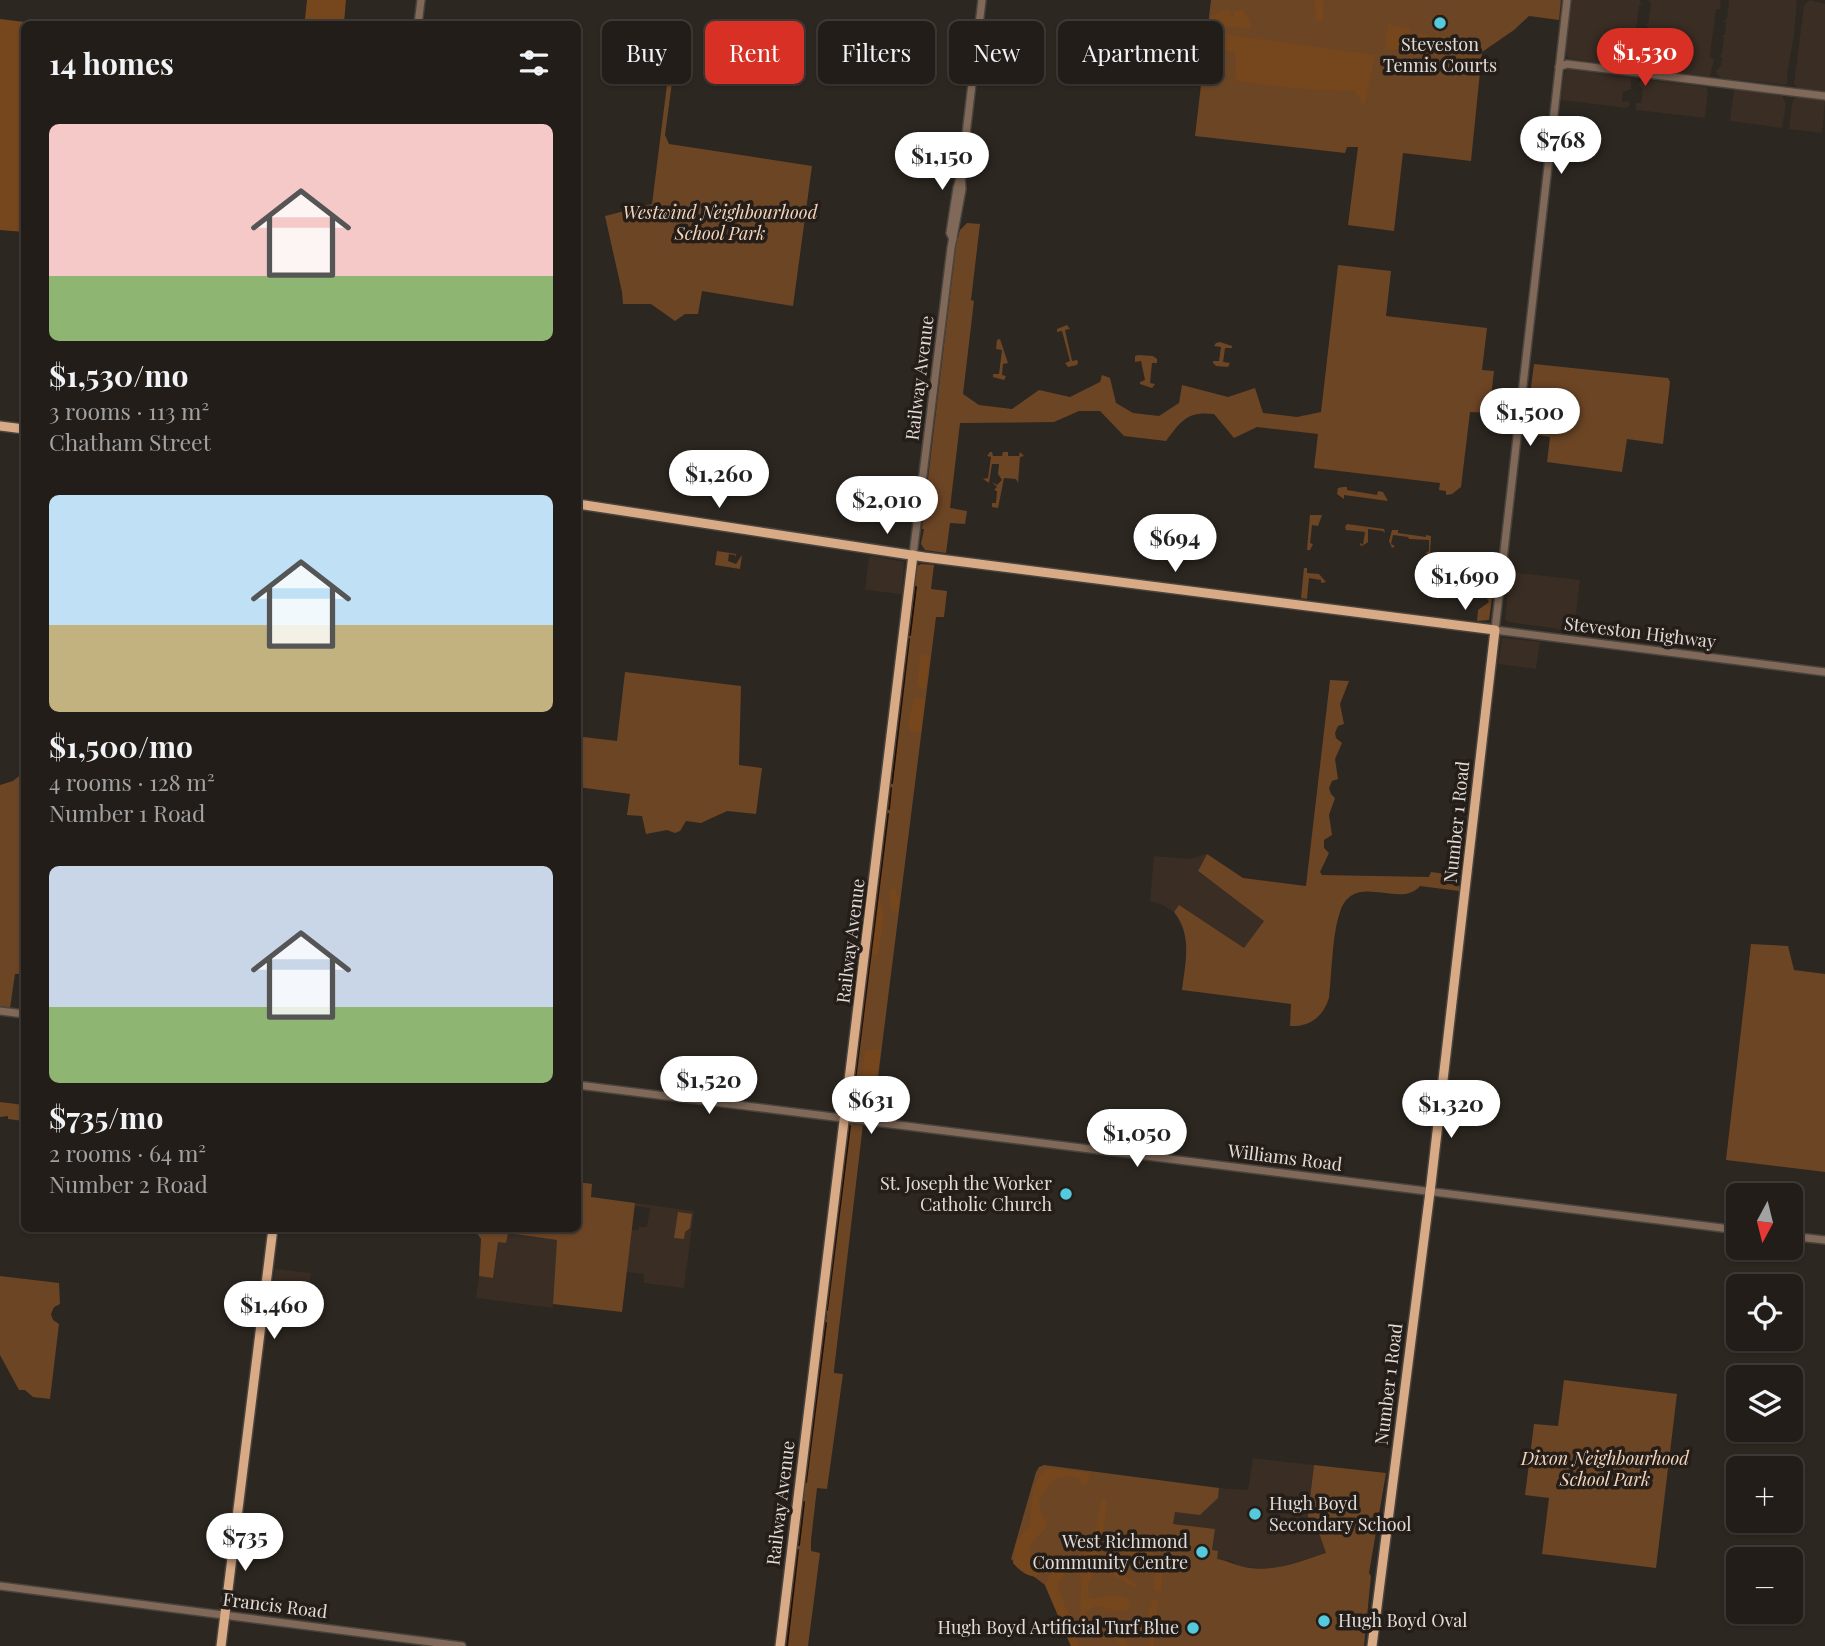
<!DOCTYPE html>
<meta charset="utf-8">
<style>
body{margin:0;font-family:"Playfair Display",serif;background:#2a2622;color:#f1f3f6;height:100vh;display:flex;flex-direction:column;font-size:26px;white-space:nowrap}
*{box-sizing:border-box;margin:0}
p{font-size:23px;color:#a2a2a2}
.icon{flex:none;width:38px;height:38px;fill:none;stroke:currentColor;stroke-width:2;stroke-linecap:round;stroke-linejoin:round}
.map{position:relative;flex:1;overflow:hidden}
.sheet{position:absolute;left:21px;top:21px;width:560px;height:1211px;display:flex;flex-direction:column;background:#221d19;border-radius:10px;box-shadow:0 2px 5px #0004,0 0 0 2px #3f3b38}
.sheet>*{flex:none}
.hud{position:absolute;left:602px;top:21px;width:665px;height:63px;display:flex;gap:14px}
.needle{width:46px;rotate:187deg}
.fabs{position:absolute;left:1726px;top:1183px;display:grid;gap:14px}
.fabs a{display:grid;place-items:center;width:77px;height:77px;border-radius:10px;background:#221d19;box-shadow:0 2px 5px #0004,0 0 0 2px #3f3b38;font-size:35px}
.price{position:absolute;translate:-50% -60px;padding:0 16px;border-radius:24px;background:#fff;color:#222;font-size:23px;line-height:46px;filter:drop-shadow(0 2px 4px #0008)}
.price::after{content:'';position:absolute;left:50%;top:42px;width:21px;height:16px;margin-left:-10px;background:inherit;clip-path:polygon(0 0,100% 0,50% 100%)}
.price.active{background:#d93025;color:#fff}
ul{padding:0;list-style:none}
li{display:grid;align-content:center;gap:14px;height:371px;padding:0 28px}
li span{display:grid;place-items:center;height:217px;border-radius:10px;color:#555}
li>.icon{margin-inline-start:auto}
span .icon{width:126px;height:126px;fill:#fffc;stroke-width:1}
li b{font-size:30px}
h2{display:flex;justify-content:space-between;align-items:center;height:84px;padding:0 28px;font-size:30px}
.pill{padding:0 24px;border-radius:10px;background:#221d19;box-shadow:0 2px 5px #0004,0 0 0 2px #3f3b38;font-size:24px;line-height:63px}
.pill.active{background:#d93025;color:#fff}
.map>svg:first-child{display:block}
</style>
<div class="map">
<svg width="1825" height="1646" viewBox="0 0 1825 1646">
<rect width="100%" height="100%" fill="#2d2721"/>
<g fill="#392d24">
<path d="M 1572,0 L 1640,0 L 1640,3 L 1643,2 L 1639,6 L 1635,36 L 1639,36 L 1635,40 L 1633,59 L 1636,58 L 1635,64 L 1629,67 L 1568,58 L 1566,52 Z"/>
<path d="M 1648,0 L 1721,0 L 1720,9 L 1716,9 L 1710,56 L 1714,60 L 1710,76 L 1680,73 L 1677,69 L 1673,68 L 1669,72 L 1642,67 L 1640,63 L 1641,58 L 1644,60 L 1648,27 L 1644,23 L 1648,24 L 1651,4 Z"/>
<path d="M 1729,0 L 1797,0 L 1794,36 L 1787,74 L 1788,81 L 1786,85 L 1721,78 L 1717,74 L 1716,71 L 1721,66 L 1722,57 L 1719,57 L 1722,53 L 1724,37 L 1721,37 L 1725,34 L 1726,22 L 1723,22 L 1727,18 Z"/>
<path d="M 1810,0 L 1825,4 L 1825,91 L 1798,88 L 1794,84 L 1804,5 Z"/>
<path d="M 1567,69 L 1631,78 L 1631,89 L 1623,92 L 1622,102 L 1628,101 L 1630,104 L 1627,108 L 1561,100 L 1564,74 Z"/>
<path d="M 1642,79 L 1706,87 L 1708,92 L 1705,118 L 1636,110 L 1636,103 L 1641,103 L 1643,89 L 1638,84 Z"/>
<path d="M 1734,89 L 1782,96 L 1786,103 L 1782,128 L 1730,121 Z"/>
<path d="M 1798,97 L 1825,101 L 1822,133 L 1789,129 L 1792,103 L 1794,99 Z"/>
<path d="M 872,556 L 904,562 L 902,594 L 865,590 L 869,557 Z"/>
<path d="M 1510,572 L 1580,580 L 1574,633 L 1553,628 L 1508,622 L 1505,619 Z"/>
<path d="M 1502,638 L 1540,642 L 1536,669 L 1498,664 Z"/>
<path d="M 1207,854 L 1198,872 L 1265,920 L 1244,949 L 1180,906 L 1174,912 L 1163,905 L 1150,901 L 1154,856 L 1189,859 Z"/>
<path d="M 635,1203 L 694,1211 L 684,1288 L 644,1283 L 644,1274 L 626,1272 L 631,1230 L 638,1230 L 639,1227 L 647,1227 L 650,1208 L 634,1206 Z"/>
<path d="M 508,1233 L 558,1240 L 553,1308 L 476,1298 L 479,1276 L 493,1277 L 498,1242 Z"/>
<path d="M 275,1269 L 311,1273 L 305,1320 L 269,1315 Z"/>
<path d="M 1253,1458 L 1314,1465 L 1307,1523 L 1319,1533 L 1326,1553 L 1274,1569 L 1240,1567 L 1232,1561 L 1217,1559 L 1212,1550 L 1214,1529 L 1173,1524 L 1175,1512 L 1218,1498 L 1219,1488 L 1248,1490 Z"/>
</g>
<g fill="#6c4525">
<path d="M 1211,0 L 1561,0 L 1559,20 L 1529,16 L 1514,30 L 1482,52 L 1471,161 L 1403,153 L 1394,231 L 1348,225 L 1358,147 L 1347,147 L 1345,153 L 1195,136 Z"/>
<path d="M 676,52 L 665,135 L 669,144 L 812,166 L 793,306 L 702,291 L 698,314 L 685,314 L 675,321 L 651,304 L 623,304 L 622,292 L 605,216 L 652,204 L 671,53 Z"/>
<path d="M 967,223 L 980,224 L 971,300 L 974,301 L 963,394 L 979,405 L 1012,409 L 1039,390 L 1070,397 L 1100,382 L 1102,375 L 1110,378 L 1116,403 L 1133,413 L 1159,416 L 1179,403 L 1182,385 L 1228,397 L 1255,388 L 1263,413 L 1297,417 L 1321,412 L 1338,265 L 1391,271 L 1386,316 L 1487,328 L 1482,370 L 1494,371 L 1489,413 L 1470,412 L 1461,487 L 1452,494 L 1446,495 L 1446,491 L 1439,490 L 1440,483 L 1314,468 L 1318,434 L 1257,427 L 1234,438 L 1214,414 C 1187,411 1181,421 1166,441 L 1124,436 L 1100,411 L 1079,411 L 1054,422 L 960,423 L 950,508 L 967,511 L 965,524 L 950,523 L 946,553 L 925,550 L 921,544 L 924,529 L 922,529 L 956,245 L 960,230 Z"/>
<path d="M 1067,325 L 1070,329 L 1065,330 L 1072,361 L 1077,360 L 1078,362 L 1077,365 L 1068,367 L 1065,363 L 1070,361 L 1062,331 L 1057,332 L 1057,329 Z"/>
<path d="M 1000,339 L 1008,363 L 1003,364 L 1002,375 L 1006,376 L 1004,380 L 993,377 L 993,374 L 999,374 L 1002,350 L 996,349 L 997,340 Z"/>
<path d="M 1220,342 L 1232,346 L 1232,348 L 1225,348 L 1223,362 L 1230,363 L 1228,367 L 1216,366 L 1213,363 L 1213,361 L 1219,361 L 1221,347 L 1214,346 L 1216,343 Z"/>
<path d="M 1138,355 L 1153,356 L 1157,359 L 1157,363 L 1152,363 L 1150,383 L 1155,384 L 1152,388 L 1140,384 L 1140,382 L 1145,380 L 1141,361 L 1135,362 L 1135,356 Z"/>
<path d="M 1534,364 L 1668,378 L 1670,382 L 1663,444 L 1627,439 L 1622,472 L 1547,462 L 1550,437 L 1525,433 Z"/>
<path d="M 990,452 L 992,452 L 993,456 L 1002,456 L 1003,452 L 1008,452 L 1008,456 L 1019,456 L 1020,452 L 1024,456 L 1020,457 L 1018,483 L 1016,479 L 1004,478 L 998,508 L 992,507 L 992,503 L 996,503 L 997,491 L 994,490 L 997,487 L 992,482 L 997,485 L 1002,480 L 998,474 L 999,464 L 992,464 L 989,483 L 983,479 L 988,478 L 991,457 L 987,456 Z"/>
<path d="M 1343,487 L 1347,487 L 1347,490 L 1377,495 L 1378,491 L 1383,492 L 1388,501 L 1344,495 L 1344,499 L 1337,494 L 1338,488 Z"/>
<path d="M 1310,515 L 1322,515 L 1318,526 L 1312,525 L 1310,543 L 1313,544 L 1310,550 L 1307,550 L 1306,561 Z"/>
<path d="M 1347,524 L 1384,529 L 1385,533 L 1383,531 L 1368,529 L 1368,542 L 1362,546 L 1360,545 L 1360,543 L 1363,545 L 1365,532 L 1346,530 L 1345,527 Z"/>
<path d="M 1392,530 L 1398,530 L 1398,533 L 1426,537 L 1426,535 L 1431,536 L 1430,554 L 1425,553 L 1429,551 L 1429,540 L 1409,539 L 1408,537 L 1393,535 L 1391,544 L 1395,546 L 1392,548 L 1389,541 Z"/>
<path d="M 717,551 L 736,554 L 735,558 L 735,555 L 729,554 L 728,561 L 736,564 L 742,555 L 740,569 L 715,565 Z"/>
<path d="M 921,564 L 934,565 L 931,589 L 947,591 L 944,617 L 936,617 L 873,1117 L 864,1116 L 834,1370 L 834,1373 L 843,1374 L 827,1489 L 817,1488 L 811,1540 L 811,1551 L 820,1553 L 808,1646 L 784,1646 L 822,1336 L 827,1317 L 826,1303 L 849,1129 L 852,1090 L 907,637 L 916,567 Z"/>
<path d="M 1304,568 L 1307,568 L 1307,573 L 1319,574 L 1326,582 L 1321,583 L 1321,580 L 1309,578 L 1307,599 L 1301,598 Z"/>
<path d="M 1492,597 L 1489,620 L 1477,621 L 1478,610 L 1489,602 L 1487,599 Z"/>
<path d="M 625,672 L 741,686 L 739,765 L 762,768 L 756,814 L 727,811 L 701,823 L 686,821 L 680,831 L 675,833 L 667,830 L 646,834 L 642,816 L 627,815 L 630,794 L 578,787 L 578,768 L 580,764 L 578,766 L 579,745 L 582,745 L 583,737 L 617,741 Z"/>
<path d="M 1330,680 L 1349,681 L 1340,704 L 1344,724 L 1338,726 L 1335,733 L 1336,738 L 1342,743 L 1335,759 L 1338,779 L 1332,781 L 1329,788 L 1331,794 L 1335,798 L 1329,815 L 1332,835 L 1324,840 L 1324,848 L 1329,853 L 1320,872 L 1322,875 L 1429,877 L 1431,872 L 1460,876 L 1459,891 L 1420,886 C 1400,910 1354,870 1340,912 C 1332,935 1332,973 1329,998 C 1323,1017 1310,1027 1290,1026 L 1291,1004 L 1182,990 C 1185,963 1193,936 1174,912 L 1179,905 L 1244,948 L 1264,921 L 1198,871 L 1207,854 L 1243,878 L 1306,886 Z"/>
<path d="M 24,772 L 24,974 L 15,974 L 10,1008 L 0,1006 L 0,785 L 13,781 Z"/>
<path d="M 1751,944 L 1788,946 L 1794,970 L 1825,974 L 1825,1172 L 1726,1160 Z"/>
<path d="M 0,1102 L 24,1105 L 24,1121 L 8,1119 L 8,1116 L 0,1117 Z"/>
<path d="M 578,1182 L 592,1184 L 591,1197 L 635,1203 L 622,1312 L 553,1304 L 557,1240 L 508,1233 L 506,1243 L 498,1242 L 493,1278 L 479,1276 L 481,1239 L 477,1233 L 477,1229 L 578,1228 Z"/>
<path d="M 678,1212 L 692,1214 L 690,1228 L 685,1232 L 684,1239 L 674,1238 Z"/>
<path d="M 0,1276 L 59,1283 L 60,1304 L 54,1307 L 51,1314 L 53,1320 L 59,1324 L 50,1399 L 33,1397 L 25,1390 L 19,1390 L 0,1355 Z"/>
<path d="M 1564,1380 L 1677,1394 L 1656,1568 L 1542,1554 L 1549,1498 L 1525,1495 L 1534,1424 L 1558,1426 Z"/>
<path d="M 1044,1465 L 1219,1488 L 1218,1498 L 1200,1515 L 1175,1512 L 1173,1524 L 1215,1529 L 1212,1550 L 1218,1551 L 1217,1559 C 1227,1560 1234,1565 1244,1567 C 1273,1573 1298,1562 1326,1553 L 1319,1533 L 1307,1523 L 1314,1465 L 1386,1473 L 1369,1573 L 1371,1576 L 1364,1646 L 1071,1646 L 1045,1585 L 1011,1559 L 1036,1472 L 1039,1467 Z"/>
</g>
<g fill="#76461c">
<path d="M 307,0 L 346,0 L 344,23 L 305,19 Z"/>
<path d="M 1314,0 L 1323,0 L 1324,18 L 1321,22 L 1314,20 L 1316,7 Z"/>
<path d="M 1225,9 L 1230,11 L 1232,16 L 1234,15 L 1234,11 L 1243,10 L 1250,22 L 1250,29 L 1214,25 L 1210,21 L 1211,16 Z"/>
<path d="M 0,19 L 41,24 L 24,24 L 24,232 L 0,230 Z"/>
<path d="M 1388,24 L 1411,29 L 1412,51 L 1385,49 Z"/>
<path d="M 1210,32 L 1375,55 L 1364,107 L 1355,91 L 1302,89 L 1235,81 L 1236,58 L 1234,51 L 1222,51 L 1211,65 L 1203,64 Z"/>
<path d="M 1419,34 L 1455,39 L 1456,50 L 1441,53 L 1416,53 Z"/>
<path d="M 921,653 L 930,656 L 925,691 L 917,685 Z"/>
<path d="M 917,697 L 925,698 L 921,732 L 913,733 L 909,729 C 906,717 913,710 914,698 Z"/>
<path d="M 892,888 L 896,889 L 896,895 L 900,898 L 898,912 L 891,911 L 889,892 Z"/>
<path d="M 879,898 C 889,913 880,938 878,955 L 872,955 Z"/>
<path d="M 881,1048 L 873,1115 L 858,1113 L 865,1051 Z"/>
<path d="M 1048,1468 L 1086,1472 L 1090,1474 L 1088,1483 L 1083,1485 L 1078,1478 L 1072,1476 L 1055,1479 L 1049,1484 L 1039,1501 L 1040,1510 L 1048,1526 L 1030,1545 L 1030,1554 L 1039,1574 L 1037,1577 C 1026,1576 1020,1571 1013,1563 C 1014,1547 1017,1537 1029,1526 C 1033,1505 1028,1481 1048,1468 Z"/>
<path d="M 1102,1498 L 1107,1501 L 1102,1544 C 1119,1548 1152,1548 1164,1560 L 1161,1591 L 1154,1591 L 1155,1572 L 1150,1563 L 1109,1547 L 1103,1547 L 1099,1554 L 1092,1557 L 1081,1553 L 1077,1548 L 1084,1538 L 1095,1533 Z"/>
<path d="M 1100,1563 L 1118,1571 L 1138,1585 L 1135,1588 L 1103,1570 L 1095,1571 L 1088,1585 L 1089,1598 L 1094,1599 L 1110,1595 L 1126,1597 L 1131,1604 L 1127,1611 L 1120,1612 L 1096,1606 L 1086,1612 L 1087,1619 L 1091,1625 C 1107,1627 1124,1628 1128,1646 L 1121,1646 L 1113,1634 C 1106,1633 1097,1634 1091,1633 C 1074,1629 1083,1591 1081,1580 C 1081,1578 1078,1572 1077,1570 L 1079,1567 L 1083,1566 L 1087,1569 Z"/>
<path d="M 1060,1564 L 1065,1565 L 1064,1576 L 1059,1582 L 1058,1588 L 1074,1628 L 1079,1646 L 1071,1646 L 1045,1585 L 1054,1566 Z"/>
<path d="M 1152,1600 L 1158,1600 L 1154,1646 L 1149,1646 L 1148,1613 Z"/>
</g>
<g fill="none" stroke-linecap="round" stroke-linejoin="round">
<g stroke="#250d00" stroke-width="2">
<path d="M 910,635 L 916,587"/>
<path d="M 892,783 L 909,639"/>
<path d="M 889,809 L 891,788"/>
<path d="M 851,1113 L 888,814"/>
<path d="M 827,1310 L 850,1126"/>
<path d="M 806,1482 L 826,1323"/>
<path d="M 799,1545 L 804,1502"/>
<path d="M 787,1646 L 798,1550"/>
</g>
<g stroke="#4a443e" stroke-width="10">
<g id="minor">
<path d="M 1567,0 L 1495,630 L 1825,672"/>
<path d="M 418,24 L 421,0"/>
<path d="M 1559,67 L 1567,64 L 1825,96"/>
<path d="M 953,239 L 950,233 L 957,188 L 960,178"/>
<path d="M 913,555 L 951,248 L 962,189 L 961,176 L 982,0"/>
<path d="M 0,1011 L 24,1014"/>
<path d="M 578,1085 L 1738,1230"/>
<path d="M 1790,1236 L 1825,1240"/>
<path d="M 0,1586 L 462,1646"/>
</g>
</g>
<g stroke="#4a443e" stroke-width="12">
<g id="major">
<path d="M 0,426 L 24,429"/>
<path d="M 578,504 L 924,557 L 1495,630 L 1431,1184 L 1372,1646"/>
<path d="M 221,1646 L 273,1228"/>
<path d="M 780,1646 L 913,555"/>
</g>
</g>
<use href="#minor" stroke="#806958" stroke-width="7"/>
<use href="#major" stroke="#d8aa86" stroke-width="9"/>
</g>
<g fill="#54cadc" stroke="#241d18" stroke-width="2.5">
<circle cx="1440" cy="23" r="7"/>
<circle cx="1066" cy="1194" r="7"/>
<circle cx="1255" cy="1514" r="7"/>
<circle cx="1202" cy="1552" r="7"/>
<circle cx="1324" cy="1621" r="7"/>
<circle cx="1193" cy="1628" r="7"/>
</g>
<g text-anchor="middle" stroke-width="7" stroke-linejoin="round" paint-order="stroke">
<g font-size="18" fill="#e1dcd9" stroke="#241d18" text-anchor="end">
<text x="1440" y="51" text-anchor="middle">Steveston<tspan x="1440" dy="21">Tennis Courts</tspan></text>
<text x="1052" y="1190">St. Joseph the Worker<tspan x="1052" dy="21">Catholic Church</tspan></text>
<text x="1269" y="1510" text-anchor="start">Hugh Boyd<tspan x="1269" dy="21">Secondary School</tspan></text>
<text x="1188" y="1548">West Richmond<tspan x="1188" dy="21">Community Centre</tspan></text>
<text x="1338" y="1627" text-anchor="start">Hugh Boyd Oval</text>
<text x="1179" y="1634">Hugh Boyd Artificial Turf Blue</text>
</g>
<g font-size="18" font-style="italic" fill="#f4d6be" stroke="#241d18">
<text x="720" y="219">Westwind Neighbourhood<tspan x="720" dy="21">School Park</tspan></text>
<text x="1605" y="1465">Dixon Neighbourhood<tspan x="1605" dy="21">School Park</tspan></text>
</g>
<g font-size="18" fill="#e1dcd9" stroke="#241d18">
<text transform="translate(920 378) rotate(-83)" y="6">Railway Avenue</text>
<text transform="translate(1640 633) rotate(7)" y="6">Steveston Highway</text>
<text transform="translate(1457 822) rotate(-84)" y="6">Number 1 Road</text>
<text transform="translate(851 941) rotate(-83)" y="6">Railway Avenue</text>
<text transform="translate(1285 1158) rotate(7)" y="6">Williams Road</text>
<text transform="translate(1389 1384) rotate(-83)" y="6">Number 1 Road</text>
<text transform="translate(781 1503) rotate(-83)" y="6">Railway Avenue</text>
<text transform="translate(275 1606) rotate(7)" y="6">Francis Road</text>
</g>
</g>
</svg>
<div class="fabs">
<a><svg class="needle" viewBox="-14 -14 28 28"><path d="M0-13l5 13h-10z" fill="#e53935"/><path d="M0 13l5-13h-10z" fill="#a2a2a2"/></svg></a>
<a><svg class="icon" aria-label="locate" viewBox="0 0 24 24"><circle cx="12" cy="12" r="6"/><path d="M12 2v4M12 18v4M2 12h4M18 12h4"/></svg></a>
<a><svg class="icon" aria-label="layers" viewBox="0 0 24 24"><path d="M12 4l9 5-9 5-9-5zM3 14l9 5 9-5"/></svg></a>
<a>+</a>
<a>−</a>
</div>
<b class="price active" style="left:1645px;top:88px">$1,530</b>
<b class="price" style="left:1561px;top:176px">$768</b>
<b class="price" style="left:942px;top:192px">$1,150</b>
<b class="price" style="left:1530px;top:448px">$1,500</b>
<b class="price" style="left:719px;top:510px">$1,260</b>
<b class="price" style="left:887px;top:536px">$2,010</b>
<b class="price" style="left:1175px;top:574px">$694</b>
<b class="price" style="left:1465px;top:612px">$1,690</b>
<b class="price" style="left:709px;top:1116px">$1,520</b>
<b class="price" style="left:871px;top:1136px">$631</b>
<b class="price" style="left:1451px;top:1140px">$1,320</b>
<b class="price" style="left:1137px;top:1169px">$1,050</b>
<b class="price" style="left:274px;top:1341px">$1,460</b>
<b class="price" style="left:245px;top:1573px">$735</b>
<div class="hud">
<a class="pill">Buy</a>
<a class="pill active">Rent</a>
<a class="pill">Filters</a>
<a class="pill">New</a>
<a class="pill">Apartment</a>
</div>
<section class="sheet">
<h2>14 homes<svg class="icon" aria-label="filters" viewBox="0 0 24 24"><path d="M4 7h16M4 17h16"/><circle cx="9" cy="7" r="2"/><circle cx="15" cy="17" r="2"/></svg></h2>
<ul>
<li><span style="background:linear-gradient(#f6c9c9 70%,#8fb573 0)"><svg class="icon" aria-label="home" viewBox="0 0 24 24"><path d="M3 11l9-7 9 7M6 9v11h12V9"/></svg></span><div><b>$1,530/mo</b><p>3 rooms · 113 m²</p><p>Chatham Street</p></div></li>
<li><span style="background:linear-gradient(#bfe0f5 60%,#c2b280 0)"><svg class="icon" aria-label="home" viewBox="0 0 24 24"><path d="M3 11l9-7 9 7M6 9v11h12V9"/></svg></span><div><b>$1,500/mo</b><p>4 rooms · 128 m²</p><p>Number 1 Road</p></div></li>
<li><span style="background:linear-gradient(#c9d6e8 65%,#8fb573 0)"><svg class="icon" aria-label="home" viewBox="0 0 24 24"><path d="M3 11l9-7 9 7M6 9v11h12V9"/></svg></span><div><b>$735/mo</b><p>2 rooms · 64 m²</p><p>Number 2 Road</p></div></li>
</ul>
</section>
</div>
